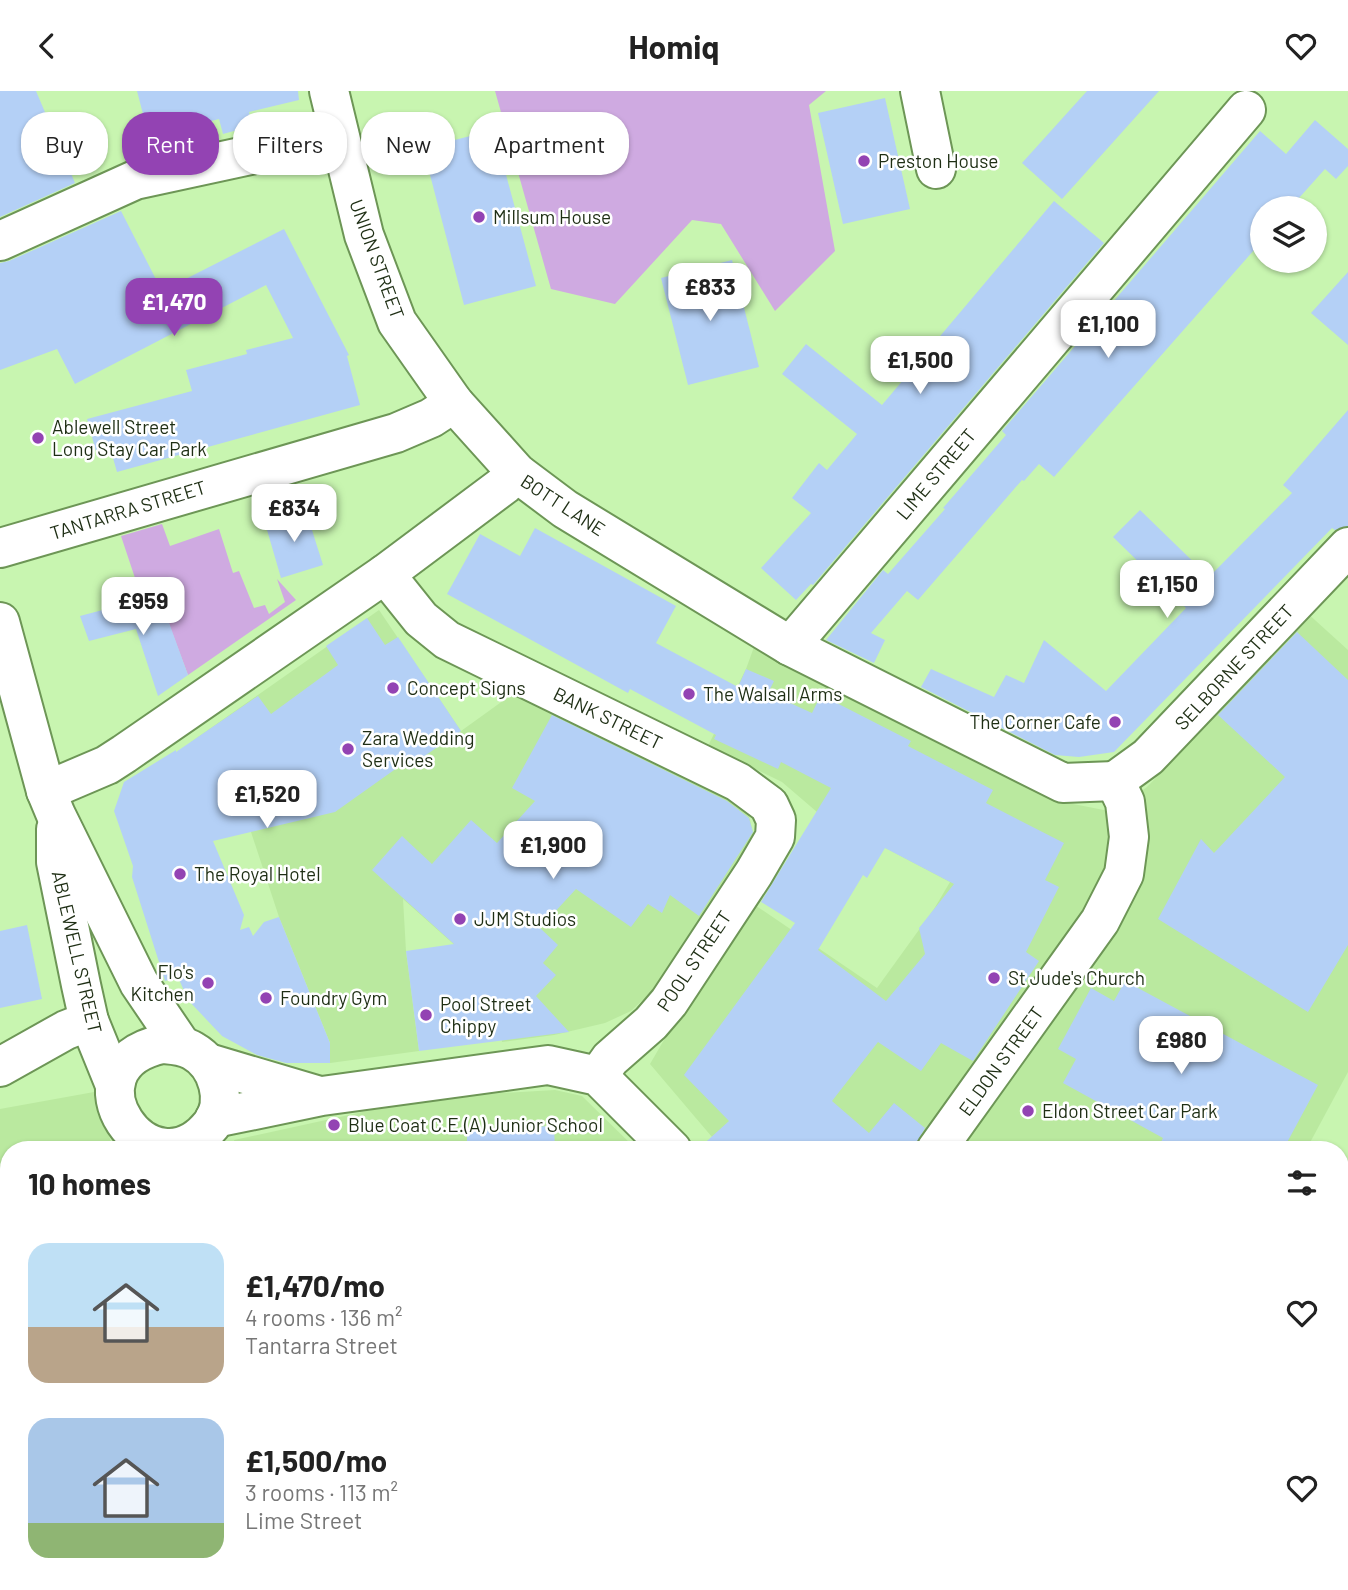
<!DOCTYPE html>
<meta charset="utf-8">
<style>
body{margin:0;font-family:Barlow,sans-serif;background:#f6f6f6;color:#222;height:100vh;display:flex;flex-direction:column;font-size:26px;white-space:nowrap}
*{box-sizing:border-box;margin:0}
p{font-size:23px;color:#767676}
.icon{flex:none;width:38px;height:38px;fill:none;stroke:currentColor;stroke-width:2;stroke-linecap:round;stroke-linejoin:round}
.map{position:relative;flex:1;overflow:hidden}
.sheet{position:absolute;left:0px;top:1050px;width:1349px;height:450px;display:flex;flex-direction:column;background:#fff;border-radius:28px 28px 0 0;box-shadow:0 2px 5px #0004}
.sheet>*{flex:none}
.guide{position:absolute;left:21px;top:21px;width:700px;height:63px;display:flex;gap:14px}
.buttons{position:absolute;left:1250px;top:105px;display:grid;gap:14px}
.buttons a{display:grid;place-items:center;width:77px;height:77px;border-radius:50%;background:#fff;box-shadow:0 2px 5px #0004;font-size:35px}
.price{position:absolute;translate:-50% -60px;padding:0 16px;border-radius:14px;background:#fff;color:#222;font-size:23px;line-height:46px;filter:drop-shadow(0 2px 4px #0008)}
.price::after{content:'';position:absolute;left:50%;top:42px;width:21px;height:16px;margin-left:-10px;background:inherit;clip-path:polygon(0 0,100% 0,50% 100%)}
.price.selected{background:#9343b3;color:#fff}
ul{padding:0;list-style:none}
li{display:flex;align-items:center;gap:21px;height:175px;padding:0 28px}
li span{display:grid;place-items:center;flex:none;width:196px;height:140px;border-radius:21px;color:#555}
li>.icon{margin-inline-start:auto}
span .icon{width:84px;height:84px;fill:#fffc;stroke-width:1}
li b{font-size:30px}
h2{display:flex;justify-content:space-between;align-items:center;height:84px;padding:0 28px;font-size:30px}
.chip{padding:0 24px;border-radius:28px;background:#fff;box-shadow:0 2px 5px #0004;font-size:24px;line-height:63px}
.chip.selected{background:#9343b3;color:#fff}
header{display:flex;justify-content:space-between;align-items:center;height:91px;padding:0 28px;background:#fff;font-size:32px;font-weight:700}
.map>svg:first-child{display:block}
</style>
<header><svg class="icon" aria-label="back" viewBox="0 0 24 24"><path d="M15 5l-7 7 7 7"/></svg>Homiq<svg class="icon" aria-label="heart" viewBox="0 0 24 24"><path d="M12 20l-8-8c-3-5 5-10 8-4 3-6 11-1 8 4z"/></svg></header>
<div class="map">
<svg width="1348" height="1499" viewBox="0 0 1348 1499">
<rect width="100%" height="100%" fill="#c8f5b0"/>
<g fill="#bae99f">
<path d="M 379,519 L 461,640 L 511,604 L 747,717 L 756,754 L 653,899 L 631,920 L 605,932 L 554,944 L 502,951 L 494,889 L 403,808 L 406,860 L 419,960 L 330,972 L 330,952 L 279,826 L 251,741 L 191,651 Z"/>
<path d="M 1305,520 L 1348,559 L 1348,981 L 1306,1059 L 723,1059 L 650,973 L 746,808 L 877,897 L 934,818 L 950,791 L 817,721 L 782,691 L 708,655 L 746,578 L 754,556 L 1063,711 L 1114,721 L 1147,696 L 1173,669 Z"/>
<path d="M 555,999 L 582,1005 L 637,1059 L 237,1059 L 234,1049 L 367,1020 L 466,1004 Z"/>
<path d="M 94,1001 L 114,1059 L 9,1059 L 9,1491 L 128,1491 L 129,1499 L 0,1499 L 0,1018 Z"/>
<path d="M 367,1491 L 673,1491 L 680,1499 L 369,1499 Z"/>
</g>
<g fill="#cfaae1">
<path d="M 495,0 L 826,0 L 809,14 L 835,160 L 775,220 L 721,133 L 692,129 L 615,213 L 551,198 Z"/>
<path d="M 162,433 L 170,455 L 219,438 L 233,482 L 239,480 L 254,517 L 265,514 L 269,523 L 285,511 L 277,488 L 296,509 L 188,584 L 158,504 L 142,508 L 121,445 Z"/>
</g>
<g fill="#b4d0f6" fill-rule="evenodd">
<path d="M 0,0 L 36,0 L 75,92 L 0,126 Z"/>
<path d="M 137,0 L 298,0 L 299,9 L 249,21 L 252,35 L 223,43 L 219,28 L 149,46 Z"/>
<path d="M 1087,0 L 1159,0 L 1062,108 L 1022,72 Z"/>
<path d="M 885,7 L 910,118 L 843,133 L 818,22 Z"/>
<path d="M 1315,29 L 1348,58 L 1348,75 L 1336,88 L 1325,78 L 1290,117 L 1262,117 L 1262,150 L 1054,386 L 1039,373 L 1024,390 L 1022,389 L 918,509 L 907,500 L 871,542 L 885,549 L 874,572 L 826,549 L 883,479 L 888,483 L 945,418 L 943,417 L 1006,344 L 1002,340 L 1260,40 L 1286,63 Z"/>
<path d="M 494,39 L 536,195 L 464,214 L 423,57 Z"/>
<path d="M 1054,110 L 1104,152 L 813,494 L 811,493 L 796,509 L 761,477 L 811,422 L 792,407 L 819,372 L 827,379 L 857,343 L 782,283 L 806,253 L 882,314 Z"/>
<path d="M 121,120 L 162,200 L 284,138 L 349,264 L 347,265 L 360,314 L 117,381 L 111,360 L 97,364 L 87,328 L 192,300 L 186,279 L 247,263 L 246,259 L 293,247 L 266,194 L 75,293 L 57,258 L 0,279 L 0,172 L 9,170 Z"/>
<path d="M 732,169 L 759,276 L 688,294 L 661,187 Z"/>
<path d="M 1348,181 L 1348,254 L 1311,222 Z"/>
<path d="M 1348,319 L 1348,435 L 1335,439 L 1332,437 L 1114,661 L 1079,666 L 1055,664 L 921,596 L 931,578 L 994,606 L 1006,584 L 1024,592 L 1044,549 L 1106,600 L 1186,517 L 1113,446 L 1140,419 L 1209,486 L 1292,402 L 1283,394 Z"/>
<path d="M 306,420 L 323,474 L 281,487 L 265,432 Z"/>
<path d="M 535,437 L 676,515 L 656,552 L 738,596 L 746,578 L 774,590 L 768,602 L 812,622 L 821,604 L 911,650 L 908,655 L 993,699 L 986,712 L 1064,752 L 1045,789 L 1059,796 L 1026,861 L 1039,870 L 973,970 L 941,952 L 921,980 L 878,951 L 832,1010 L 869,1042 L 894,1012 L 925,1037 L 913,1059 L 697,1059 L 729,1030 L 684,984 L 795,832 L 761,811 L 831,697 L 781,671 L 778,678 L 714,648 L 716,644 L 630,598 L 628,602 L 447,503 L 480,443 L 520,465 ZM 885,757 L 954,793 L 919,837 L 925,863 L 886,910 L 818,859 L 863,784 L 867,787 Z"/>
<path d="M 159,504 L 188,584 L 158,605 L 136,538 L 89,550 L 80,525 Z"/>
<path d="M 367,527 L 385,554 L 398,546 L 461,640 L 407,677 L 404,672 L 335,721 L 213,750 L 244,824 L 240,839 L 249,836 L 253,845 L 264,831 L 279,826 L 330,952 L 330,972 L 286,972 L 257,964 L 222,945 L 188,909 L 178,886 L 165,890 L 132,786 L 133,775 L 114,720 L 124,691 L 176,659 L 176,661 L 258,605 L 271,623 L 338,574 L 326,555 Z"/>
<path d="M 1297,541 L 1348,589 L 1348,854 L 1308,921 L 1158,828 L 1201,748 L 1214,762 L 1285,686 L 1218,624 Z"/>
<path d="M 552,624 L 727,710 L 749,727 L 753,741 L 699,825 L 670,804 L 662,822 L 648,813 L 631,836 L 576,798 L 540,837 L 558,854 L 543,872 L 556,884 L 536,905 L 569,941 L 419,960 L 406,860 L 454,853 L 372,779 L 402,745 L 432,773 L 471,729 L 497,752 L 535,710 L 512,697 Z"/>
<path d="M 27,834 L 42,908 L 0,917 L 0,840 Z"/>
<path d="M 1125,890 L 1318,994 L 1283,1059 L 1157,1059 L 1163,1047 L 1063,992 L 1076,968 L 1058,958 L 1091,897 L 1114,910 Z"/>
<path d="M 554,1035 L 555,1059 L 467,1059 L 467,1039 Z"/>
</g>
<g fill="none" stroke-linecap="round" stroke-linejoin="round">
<g stroke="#6d9656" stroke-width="42">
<g id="minor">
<path d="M 329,0 L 364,144 L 397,231 L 454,312 L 517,382 L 565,418 L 790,555 L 1063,692 L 1115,690"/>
<path d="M 920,0 L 936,78"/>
<path d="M 0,150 L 135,89 L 338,45"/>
<path d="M 0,457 L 396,342 L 431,327 L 454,312"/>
<path d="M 385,483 L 421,528 L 447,549 L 738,691 L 769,714 L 776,729 L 775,746 L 754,782 L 669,911 L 651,932 L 610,968 L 598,985"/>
<path d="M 0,531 L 46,700 L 56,724 L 139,892 L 181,954"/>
<path d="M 790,555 L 1246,19"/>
<path d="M 1115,690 L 1148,666 L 1348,456"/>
<path d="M 46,700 L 107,674 L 124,663 L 385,483 L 504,394 L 517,382"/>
<path d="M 56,738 L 56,771 L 81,894 L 89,930 L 115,994"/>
<path d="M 162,953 C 174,954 183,954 193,960 C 218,974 229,1011 211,1034 C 150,1110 58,976 162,953 Z"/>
<path d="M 208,972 L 316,1004"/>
<path d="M 0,976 L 66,939 L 89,930"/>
<path d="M 215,1027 L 322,1005 L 548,974 L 598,985 L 672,1059"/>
<path d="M 936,1059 L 1100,830 L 1124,783 L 1129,746 L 1125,711 L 1115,690"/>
<path d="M 1340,1266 L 1348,1253"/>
<path d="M 274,1491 L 276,1499"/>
<path d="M 339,1491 L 342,1499"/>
<path d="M 1326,1491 L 1336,1499"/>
<path d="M 1022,1499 L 1029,1491"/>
</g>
</g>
<use href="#minor" stroke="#fff" stroke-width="38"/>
</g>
<g fill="#9343b3" stroke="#fff" stroke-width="2.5">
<circle cx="864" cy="70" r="7"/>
<circle cx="479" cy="126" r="7"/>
<circle cx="38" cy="347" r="7"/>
<circle cx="393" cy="597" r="7"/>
<circle cx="689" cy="603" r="7"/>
<circle cx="1115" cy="631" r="7"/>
<circle cx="348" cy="658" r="7"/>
<circle cx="180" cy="783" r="7"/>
<circle cx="460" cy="828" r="7"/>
<circle cx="994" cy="887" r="7"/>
<circle cx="208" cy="892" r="7"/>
<circle cx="266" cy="907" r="7"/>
<circle cx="426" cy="924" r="7"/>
<circle cx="1028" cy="1020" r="7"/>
<circle cx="334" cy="1034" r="7"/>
</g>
<g text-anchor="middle" stroke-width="5" stroke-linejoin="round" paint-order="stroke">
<g font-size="19" fill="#1e2e14" stroke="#fff" text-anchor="start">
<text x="878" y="77">Preston House</text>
<text x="493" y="133">Millsum House</text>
<text x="52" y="343">Ablewell Street<tspan x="52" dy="22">Long Stay Car Park</tspan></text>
<text x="407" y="604">Concept Signs</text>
<text x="703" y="610">The Walsall Arms</text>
<text x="1101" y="638" text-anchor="end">The Corner Cafe</text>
<text x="362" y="654">Zara Wedding<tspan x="362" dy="22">Services</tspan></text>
<text x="194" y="790">The Royal Hotel</text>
<text x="474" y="835">JJM Studios</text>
<text x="194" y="888" text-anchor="end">Flo's<tspan x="194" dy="22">Kitchen</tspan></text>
<text x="1008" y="894">St Jude's Church</text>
<text x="280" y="914">Foundry Gym</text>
<text x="440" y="920">Pool Street<tspan x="440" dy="22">Chippy</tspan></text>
<text x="1042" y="1027">Eldon Street Car Park</text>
<text x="348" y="1041">Blue Coat C.E.(A) Junior School</text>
</g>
<g font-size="19" fill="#1e2e14" stroke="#fff">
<text transform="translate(377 168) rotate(70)" y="7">UNION STREET</text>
<text transform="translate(936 383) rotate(-50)" y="7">LIME STREET</text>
<text transform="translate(563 414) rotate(33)" y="7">BOTT LANE</text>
<text transform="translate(128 419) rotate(-17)" y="7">TANTARRA STREET</text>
<text transform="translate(1234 576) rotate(-47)" y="7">SELBORNE STREET</text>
<text transform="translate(608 627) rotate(26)" y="7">BANK STREET</text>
<text transform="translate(77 861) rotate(77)" y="7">ABLEWELL STREET</text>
<text transform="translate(694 870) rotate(-56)" y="7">POOL STREET</text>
<text transform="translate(1001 970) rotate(-54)" y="7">ELDON STREET</text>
</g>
</g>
</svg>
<div class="buttons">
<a><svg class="icon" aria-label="layers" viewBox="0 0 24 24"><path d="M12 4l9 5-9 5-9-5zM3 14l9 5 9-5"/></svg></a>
</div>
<b class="price" style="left:710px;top:232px">£833</b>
<b class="price selected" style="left:174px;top:247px">£1,470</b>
<b class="price" style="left:1108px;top:269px">£1,100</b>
<b class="price" style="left:920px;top:305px">£1,500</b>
<b class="price" style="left:294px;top:453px">£834</b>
<b class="price" style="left:1167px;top:529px">£1,150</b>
<b class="price" style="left:143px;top:546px">£959</b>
<b class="price" style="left:267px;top:739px">£1,520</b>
<b class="price" style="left:553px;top:790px">£1,900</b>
<b class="price" style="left:1181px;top:985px">£980</b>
<div class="guide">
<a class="chip">Buy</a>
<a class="chip selected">Rent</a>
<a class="chip">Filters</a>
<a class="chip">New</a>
<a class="chip">Apartment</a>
</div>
<section class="sheet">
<h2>10 homes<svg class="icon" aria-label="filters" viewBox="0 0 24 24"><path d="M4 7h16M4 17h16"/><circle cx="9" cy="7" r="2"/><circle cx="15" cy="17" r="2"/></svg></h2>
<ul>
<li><span style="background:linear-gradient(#bfe0f5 60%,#b9a48a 0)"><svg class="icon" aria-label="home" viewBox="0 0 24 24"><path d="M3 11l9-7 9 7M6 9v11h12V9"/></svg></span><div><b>£1,470/mo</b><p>4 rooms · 136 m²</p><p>Tantarra Street</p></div><svg class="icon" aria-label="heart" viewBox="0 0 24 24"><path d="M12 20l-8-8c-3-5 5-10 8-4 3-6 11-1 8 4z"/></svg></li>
<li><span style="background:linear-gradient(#a9c7e8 75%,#8fb573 0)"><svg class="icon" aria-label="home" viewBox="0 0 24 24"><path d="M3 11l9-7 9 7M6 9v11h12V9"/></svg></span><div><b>£1,500/mo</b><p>3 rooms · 113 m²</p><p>Lime Street</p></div><svg class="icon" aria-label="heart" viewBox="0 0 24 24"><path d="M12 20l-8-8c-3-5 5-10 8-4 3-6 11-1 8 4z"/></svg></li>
</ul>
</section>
</div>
